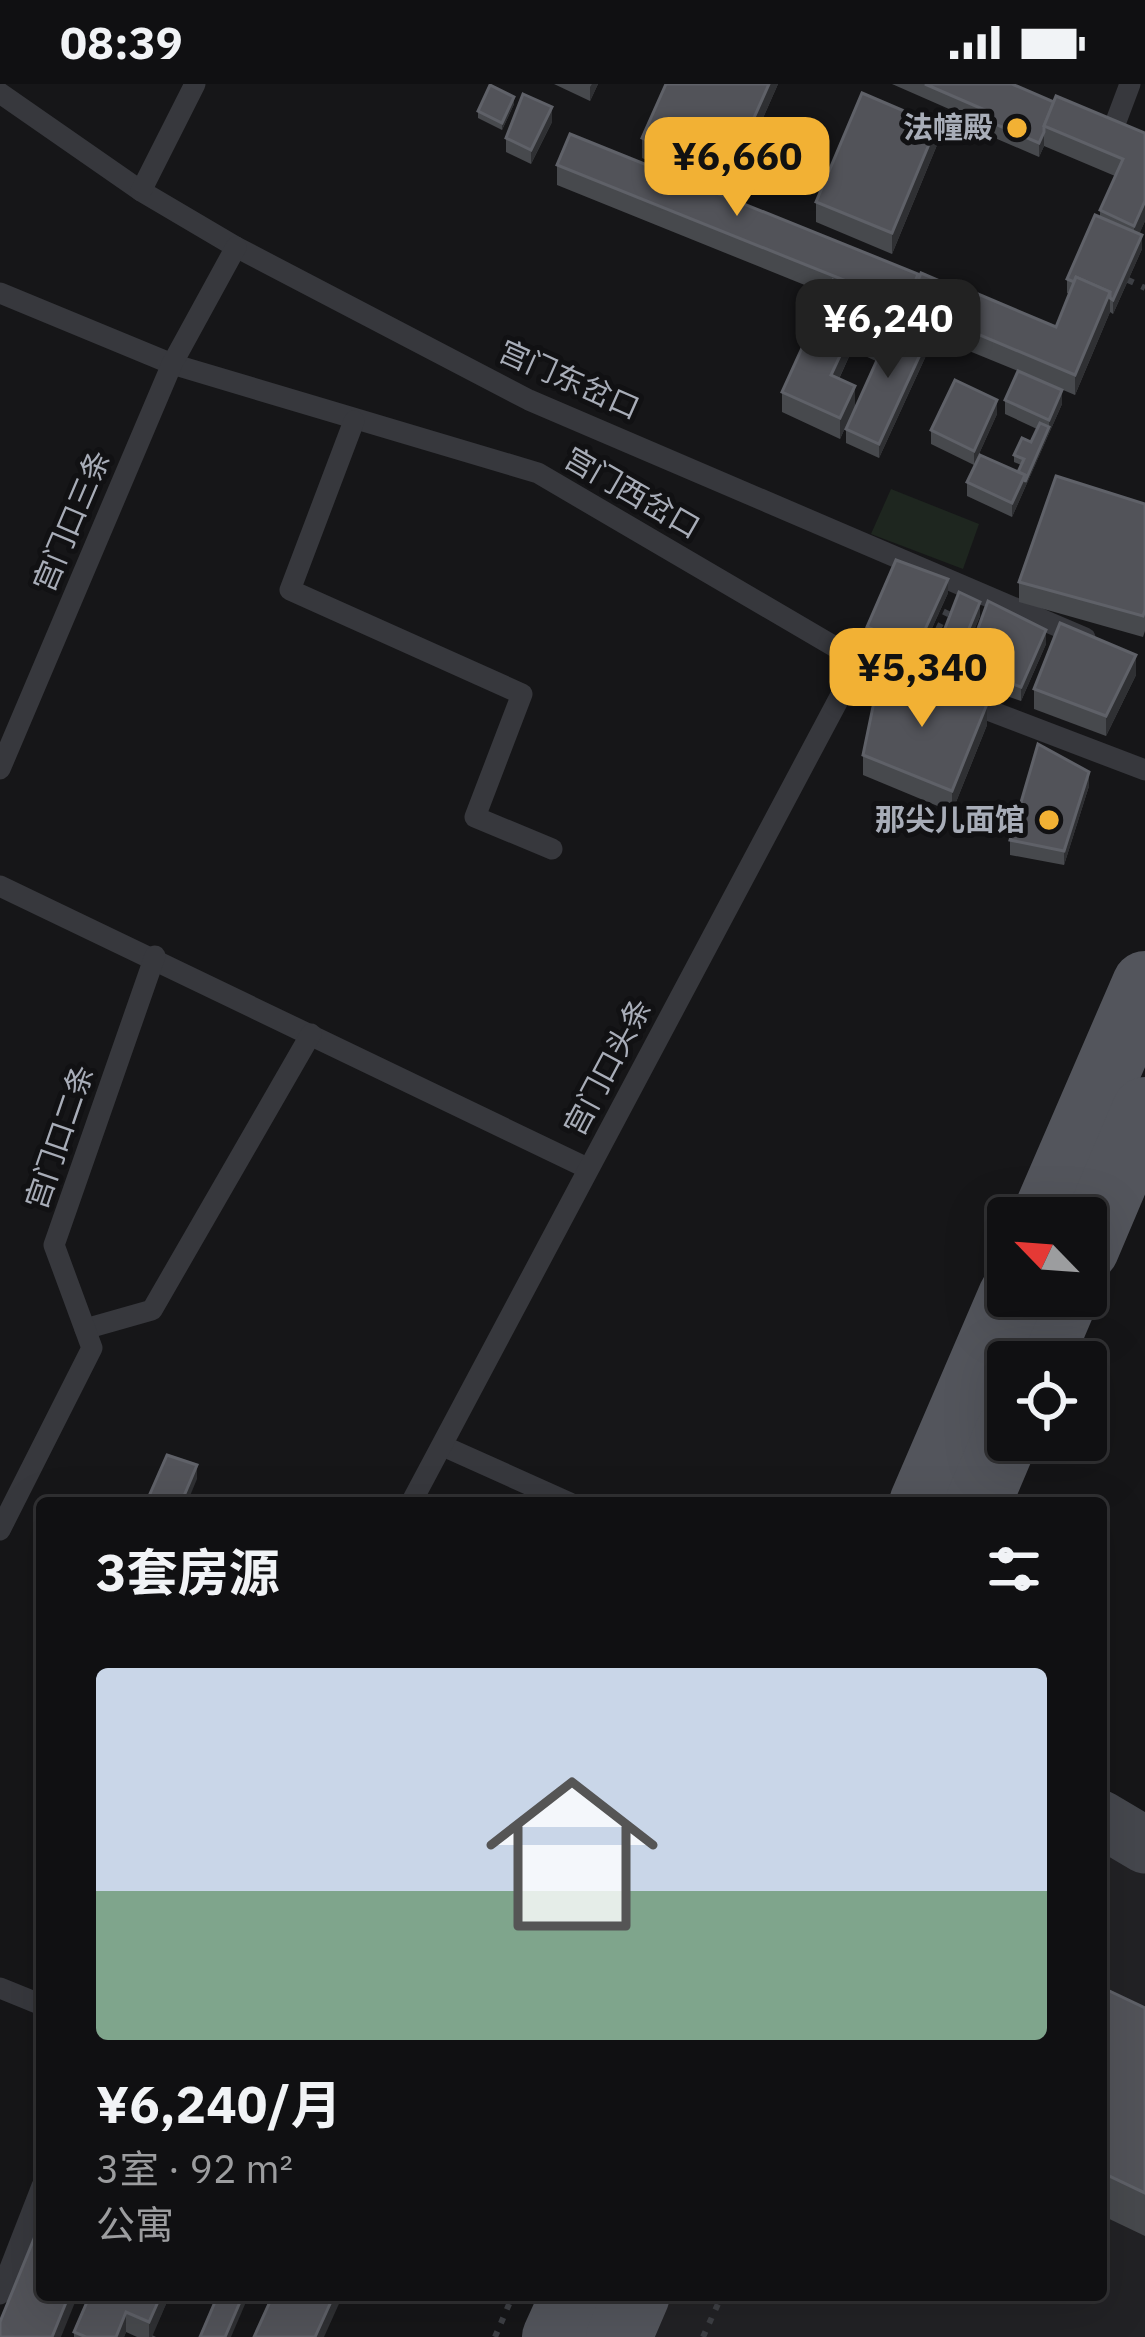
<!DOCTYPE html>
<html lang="zh">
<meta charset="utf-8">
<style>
body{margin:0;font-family:"IBM Plex Sans","Noto Sans SC",sans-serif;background:#19191b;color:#f1f3f6;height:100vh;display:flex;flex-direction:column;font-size:45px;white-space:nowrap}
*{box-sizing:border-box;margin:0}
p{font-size:39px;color:#9c9d9f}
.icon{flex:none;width:66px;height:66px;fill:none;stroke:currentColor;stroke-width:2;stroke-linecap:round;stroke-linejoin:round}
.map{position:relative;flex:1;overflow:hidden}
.sheet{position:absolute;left:36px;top:1413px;width:1071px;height:804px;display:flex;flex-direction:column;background:#101012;border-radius:12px;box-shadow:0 12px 48px #0002,0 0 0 3px #303032}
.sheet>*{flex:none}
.needle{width:78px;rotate:295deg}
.tools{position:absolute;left:987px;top:1113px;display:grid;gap:24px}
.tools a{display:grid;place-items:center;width:120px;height:120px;border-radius:12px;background:#101012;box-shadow:0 12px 48px #0002,0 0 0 3px #303032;font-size:60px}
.price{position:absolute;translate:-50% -102px;padding:0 27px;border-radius:24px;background:#f2b134;color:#111;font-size:39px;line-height:78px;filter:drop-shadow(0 3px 6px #0008)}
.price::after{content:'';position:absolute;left:50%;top:72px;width:36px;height:27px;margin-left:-18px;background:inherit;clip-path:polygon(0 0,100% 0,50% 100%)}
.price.current{background:#222;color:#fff}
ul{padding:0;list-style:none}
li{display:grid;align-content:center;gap:24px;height:636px;padding:0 60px}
li span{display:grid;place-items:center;height:372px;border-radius:12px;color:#555}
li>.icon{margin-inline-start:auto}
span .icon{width:216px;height:216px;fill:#fffc;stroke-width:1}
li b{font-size:51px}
h2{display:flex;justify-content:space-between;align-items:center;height:144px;padding:0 60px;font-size:51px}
.status{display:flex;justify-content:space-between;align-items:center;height:84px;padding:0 60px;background:#101012;direction:ltr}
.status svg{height:33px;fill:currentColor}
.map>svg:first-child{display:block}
</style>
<div class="status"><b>08:39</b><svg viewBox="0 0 49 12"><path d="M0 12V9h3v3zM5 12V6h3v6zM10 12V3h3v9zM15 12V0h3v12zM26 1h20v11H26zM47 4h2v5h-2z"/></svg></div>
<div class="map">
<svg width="1145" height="2253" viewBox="0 0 1145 2253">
<rect width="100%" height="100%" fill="#161618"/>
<path fill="#222225" d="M 1101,1759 L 1145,1787 L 1145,2253 L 600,2253 L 619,2211 L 1101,2211 Z"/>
<path fill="#1e261f" d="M 891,405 L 979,440 L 963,485 L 871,450 Z"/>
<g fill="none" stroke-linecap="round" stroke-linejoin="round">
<g stroke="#3d3f44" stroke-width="6" stroke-dasharray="6 9" stroke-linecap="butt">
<path d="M 1128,196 L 1145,204"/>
<path d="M 925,572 L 948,525"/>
<path d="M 495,2253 L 513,2211"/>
<path d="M 703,2253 L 722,2211"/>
</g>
<g stroke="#37383d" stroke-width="21">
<path d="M 0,9 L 141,107 L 236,163 L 529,316 L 1085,554"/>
<path d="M 1112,48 L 1130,0"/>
<path d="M 141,107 L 195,0"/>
<path d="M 0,209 L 172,280 L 538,389 L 859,577 L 1145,686"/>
<path d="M 354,337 L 290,506 L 522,610 L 475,733 L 552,765"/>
<path d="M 0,685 L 172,280 L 236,163"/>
<path d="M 0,802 L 587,1084"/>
<path d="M 85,1245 L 152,1226 L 311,950"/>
<path d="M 443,1362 L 570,1419"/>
<path d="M 411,1419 L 859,577"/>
<path d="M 0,1446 L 92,1264 L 54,1161 L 155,872"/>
<path d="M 0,1904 L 42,1921"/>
<path d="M 0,2210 L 42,2102"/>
</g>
<path stroke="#45474d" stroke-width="57" d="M 1101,1735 L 1145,1761"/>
<g stroke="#53555c" stroke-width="66">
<path d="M 1044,1134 L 1145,900"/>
<path d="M 1086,1165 L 1145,1026"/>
<path d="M 1038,1278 L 1066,1212"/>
<path d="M 922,1419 L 1011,1212"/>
<path d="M 978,1419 L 1008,1348"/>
<path d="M 555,2253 L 574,2211"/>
<path d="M 619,2253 L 637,2211"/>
</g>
</g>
<g fill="#47494d">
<path d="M 554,0 L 598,0 L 590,17 Z"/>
<path d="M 666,0 L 778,0 L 728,113 L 642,74 L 642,54 Z"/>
<path d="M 892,0 L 1012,0 L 1054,18 L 1145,49 L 1145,137 L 1139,150 L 1142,165 L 1113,230 L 1110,228 L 1075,311 L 1049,300 L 1062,320 L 1012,433 L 967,412 L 967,398 L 1018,388 L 1021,381 L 1014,378 L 1014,371 L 1031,358 L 1037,345 L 1005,330 L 1005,316 L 1018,287 L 930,251 L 930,263 L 879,374 L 846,359 L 846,345 L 894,237 L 890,235 L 890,243 L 876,277 L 852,266 L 839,295 L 855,322 L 840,355 L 782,328 L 782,308 L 827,210 L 557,101 L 557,81 L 918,196 L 977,213 L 1056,243 L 1069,210 L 1067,209 L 1067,195 L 1100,133 L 1100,126 L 1115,92 L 1044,62 L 1039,73 L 981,48 L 981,39 Z"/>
<path d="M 514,20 L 502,46 L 478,34 L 478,27 Z"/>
<path d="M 552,38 L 531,80 L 506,68 L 506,54 Z"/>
<path d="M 937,61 L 892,170 L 816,138 L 816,118 Z"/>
<path d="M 997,330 L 974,381 L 931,360 L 931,346 Z"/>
<path d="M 1145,420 L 1145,547 L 1143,553 L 1019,518 L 1019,498 Z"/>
<path d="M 948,509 L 917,577 L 867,557 L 867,543 Z"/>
<path d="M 980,532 L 956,590 L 937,579 L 937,565 Z"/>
<path d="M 1046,560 L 1021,617 L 964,597 L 964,583 Z"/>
<path d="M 1136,591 L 1106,652 L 1034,625 L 1034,605 Z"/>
<path d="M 987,641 L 952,728 L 863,691 L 863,671 Z"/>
<path d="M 1089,702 L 1064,781 L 1010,771 L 1010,756 Z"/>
<path d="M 1101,1903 L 1145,1924 L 1145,2152 L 1101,2131 Z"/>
<path d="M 170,2211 L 152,2251 L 156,2253 L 137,2253 L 126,2248 L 124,2253 L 74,2253 L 74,2248 Z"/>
</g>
<g fill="#2f3033">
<path d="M 592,0 L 598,0 L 590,17 L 590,3 Z"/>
<path d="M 769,0 L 778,0 L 728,113 L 728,92 Z"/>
<path d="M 514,13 L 514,20 L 502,46 L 502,39 Z"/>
<path d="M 552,23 L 552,38 L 531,80 L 531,66 Z"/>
<path d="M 937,41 L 937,61 L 892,170 L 892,149 Z"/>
<path d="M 1044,48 L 1044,62 L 1039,73 L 1039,59 Z"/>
<path d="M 1145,117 L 1145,137 L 1134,162 L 1134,142 Z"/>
<path d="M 1142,151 L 1142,165 L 1113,230 L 1113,216 Z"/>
<path d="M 1110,208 L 1110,228 L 1075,311 L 1075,291 Z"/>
<path d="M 890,223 L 890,243 L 876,277 L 876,256 Z"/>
<path d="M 852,246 L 852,266 L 831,312 L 831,291 Z"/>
<path d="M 930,249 L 930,263 L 879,374 L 879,360 Z"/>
<path d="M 855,302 L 855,322 L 840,355 L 840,334 Z"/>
<path d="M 1062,306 L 1062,320 L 1012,433 L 1012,419 L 1049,343 L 1049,336 Z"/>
<path d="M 997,316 L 997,330 L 974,381 L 974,367 Z"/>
<path d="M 948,495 L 948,509 L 917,577 L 917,563 Z"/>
<path d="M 980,518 L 980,532 L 956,590 L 956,576 Z"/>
<path d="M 1046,546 L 1046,560 L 1021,617 L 1021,603 Z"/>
<path d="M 1136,571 L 1136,591 L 1106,652 L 1106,632 Z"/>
<path d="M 987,620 L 987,641 L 952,728 L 952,707 Z"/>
<path d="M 1089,688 L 1089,702 L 1064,781 L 1064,767 Z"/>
<path d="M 197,1381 L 197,1395 L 187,1419 L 181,1419 Z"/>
<path d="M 69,2211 L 78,2211 L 61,2253 L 52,2253 Z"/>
<path d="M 161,2211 L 170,2211 L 152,2253 L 149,2253 L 149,2238 Z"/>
<path d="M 243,2211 L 249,2211 L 231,2253 L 225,2253 Z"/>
<path d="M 334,2211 L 343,2211 L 324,2253 L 315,2253 Z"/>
<path d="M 126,2228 L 126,2248 L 124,2253 L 116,2253 Z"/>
</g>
<g fill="#525359" stroke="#5f6168" stroke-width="3">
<path d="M 666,0 L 769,0 L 728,92 L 642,54 Z"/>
<path d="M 925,0 L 1012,0 L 1054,18 L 1044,42 L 1044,48 L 1039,59 L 981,34 L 985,26 Z"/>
<path d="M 490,1 L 514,13 L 502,39 L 478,27 Z"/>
<path d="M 862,9 L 937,41 L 892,149 L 816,118 Z"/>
<path d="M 523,10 L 552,23 L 531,66 L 506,54 Z"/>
<path d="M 1056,12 L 1145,49 L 1145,117 L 1134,142 L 1100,126 L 1123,75 L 1044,42 Z"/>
<path d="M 570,50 L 918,190 L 906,221 L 557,81 Z"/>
<path d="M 1095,131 L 1142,151 L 1113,216 L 1110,214 L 1110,208 L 1076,193 L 1074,198 L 1067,195 Z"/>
<path d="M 921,189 L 977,213 L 963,244 L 963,250 L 906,228 Z"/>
<path d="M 1076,193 L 1110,208 L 1075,291 L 963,244 L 978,210 L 1056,243 Z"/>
<path d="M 833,196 L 890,223 L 876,256 L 852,246 L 831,291 L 855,302 L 840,334 L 782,308 Z"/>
<path d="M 896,234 L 930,249 L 879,360 L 846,345 Z"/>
<path d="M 1018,287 L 1062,306 L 1049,336 L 1005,316 Z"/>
<path d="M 955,296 L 997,316 L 974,367 L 931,346 Z"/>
<path d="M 1040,339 L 1049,343 L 1025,398 L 1025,391 L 1018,388 L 1024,375 L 1014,371 L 1022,354 L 1031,358 Z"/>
<path d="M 980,371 L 1025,391 L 1012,419 L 967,398 Z"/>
<path d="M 1056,392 L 1145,420 L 1145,526 L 1143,532 L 1019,498 Z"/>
<path d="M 896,476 L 948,495 L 917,563 L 867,543 Z"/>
<path d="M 959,508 L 980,518 L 956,576 L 937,565 Z"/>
<path d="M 988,517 L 1046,546 L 1021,603 L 964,583 Z"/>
<path d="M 1060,539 L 1136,571 L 1106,632 L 1034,605 Z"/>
<path d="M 880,589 L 987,620 L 952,707 L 863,671 Z"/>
<path d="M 1038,660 L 1089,688 L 1064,767 L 1010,756 Z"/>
<path d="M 167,1371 L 197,1381 L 181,1419 L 146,1419 Z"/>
<path d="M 1101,1903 L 1145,1924 L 1145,2109 L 1101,2088 Z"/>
<path d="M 42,2135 L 42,2211 L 69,2211 L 52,2253 L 0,2253 L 0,2238 Z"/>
<path d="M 90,2211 L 161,2211 L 149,2238 L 126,2228 L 116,2253 L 86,2253 L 74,2248 Z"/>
<path d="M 218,2211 L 243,2211 L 225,2253 L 200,2253 Z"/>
<path d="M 273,2211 L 334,2211 L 315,2253 L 254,2253 Z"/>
</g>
<g fill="#f2b134" stroke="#111113" stroke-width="4.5">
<circle cx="1017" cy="44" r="12"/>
<circle cx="1049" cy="736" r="12"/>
</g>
<g text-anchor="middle" stroke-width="10" stroke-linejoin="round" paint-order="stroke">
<g font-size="30" font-weight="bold" fill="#a8adb8" stroke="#111113" text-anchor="end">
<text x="993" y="54">法幢殿</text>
<text x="1025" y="746">那尖儿面馆</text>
</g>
<g font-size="30" fill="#a8adb8" stroke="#111113">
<text transform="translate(569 296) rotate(24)" y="10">宫门东岔口</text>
<text transform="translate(632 409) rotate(30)" y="10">宫门西岔口</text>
<text transform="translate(72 437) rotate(-67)" y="10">宫门口三条</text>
<text transform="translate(608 983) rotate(-62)" y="10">宫门口头条</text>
<text transform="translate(60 1053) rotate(-71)" y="10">宫门口二条</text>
</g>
</g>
</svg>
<div class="tools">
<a><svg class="needle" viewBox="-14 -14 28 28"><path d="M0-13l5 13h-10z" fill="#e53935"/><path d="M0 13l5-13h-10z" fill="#9c9d9f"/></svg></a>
<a><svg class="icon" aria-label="locate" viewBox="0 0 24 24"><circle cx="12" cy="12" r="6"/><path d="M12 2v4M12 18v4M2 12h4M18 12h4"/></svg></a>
</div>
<b class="price" style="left:737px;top:135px">¥6,660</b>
<b class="price current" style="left:888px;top:297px">¥6,240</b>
<b class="price" style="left:922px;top:646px">¥5,340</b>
<section class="sheet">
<h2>3套房源<svg class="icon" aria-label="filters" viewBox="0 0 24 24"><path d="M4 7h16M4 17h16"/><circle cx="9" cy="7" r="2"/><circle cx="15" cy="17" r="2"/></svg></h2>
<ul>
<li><span style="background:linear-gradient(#c9d6e8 60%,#7fa58c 0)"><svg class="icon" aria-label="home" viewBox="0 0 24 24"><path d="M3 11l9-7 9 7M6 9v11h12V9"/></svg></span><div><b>¥6,240/月</b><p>3室 · 92 m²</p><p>公寓</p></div></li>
</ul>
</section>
</div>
